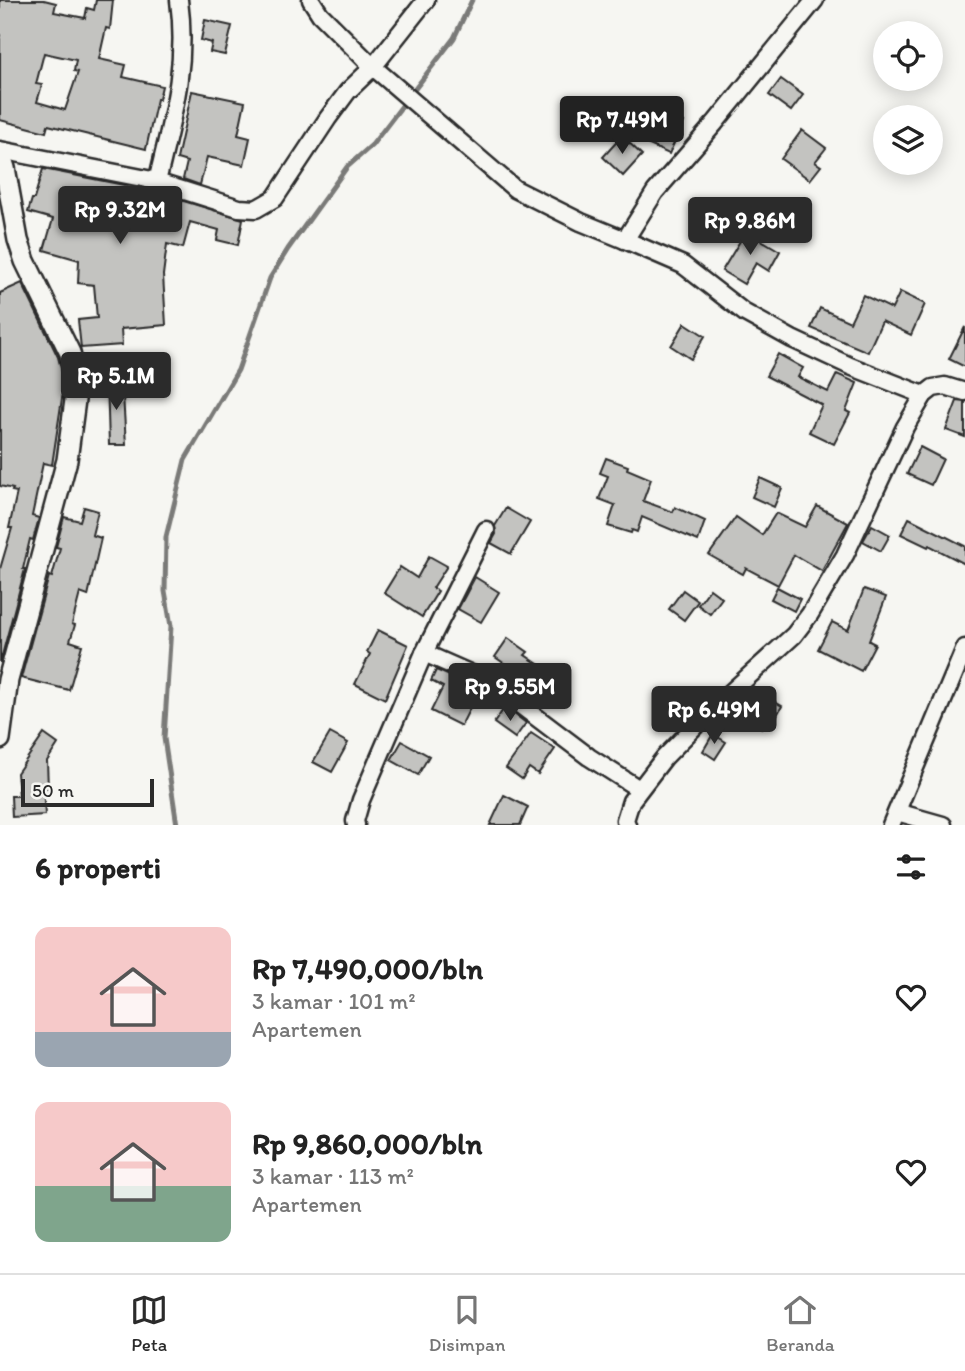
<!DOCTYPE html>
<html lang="id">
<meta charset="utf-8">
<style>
body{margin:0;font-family:Itim,sans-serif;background:#f6f6f6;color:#222;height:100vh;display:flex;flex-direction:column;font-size:26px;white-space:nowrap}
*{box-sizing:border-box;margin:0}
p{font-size:23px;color:#767676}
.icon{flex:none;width:38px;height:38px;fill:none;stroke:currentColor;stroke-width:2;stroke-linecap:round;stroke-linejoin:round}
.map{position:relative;height:825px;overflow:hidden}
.side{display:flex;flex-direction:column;background:#fff;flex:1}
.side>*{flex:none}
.tools{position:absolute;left:873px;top:21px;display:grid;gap:14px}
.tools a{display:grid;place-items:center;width:70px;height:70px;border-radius:50%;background:#fff;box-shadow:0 4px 18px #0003;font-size:35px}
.scale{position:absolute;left:21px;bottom:18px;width:133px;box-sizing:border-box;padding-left:7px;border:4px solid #2b2b2b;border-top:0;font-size:19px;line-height:24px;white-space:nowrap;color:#2b2b2b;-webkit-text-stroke:5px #f6f6f2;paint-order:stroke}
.price{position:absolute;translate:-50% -60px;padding:0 16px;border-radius:7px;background:#2b2b2b;color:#fff;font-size:23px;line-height:46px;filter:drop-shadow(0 2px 4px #0008)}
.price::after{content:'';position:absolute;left:50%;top:42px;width:21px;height:16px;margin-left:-10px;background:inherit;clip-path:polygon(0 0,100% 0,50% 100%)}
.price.current{background:#222;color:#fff}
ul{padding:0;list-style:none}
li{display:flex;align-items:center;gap:21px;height:175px;padding:0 35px}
li span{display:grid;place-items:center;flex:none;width:196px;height:140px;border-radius:14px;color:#555}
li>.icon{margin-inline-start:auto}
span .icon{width:84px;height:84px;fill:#fffc;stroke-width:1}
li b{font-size:30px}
h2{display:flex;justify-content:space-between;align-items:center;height:84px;padding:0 35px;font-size:30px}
.dock{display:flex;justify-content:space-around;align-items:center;height:98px;border-top:2px solid #e0e0e0;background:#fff;font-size:19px;color:#767676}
.dock a{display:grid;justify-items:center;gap:4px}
.dock .current{color:#2b2b2b}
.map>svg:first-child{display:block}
</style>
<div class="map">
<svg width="965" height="825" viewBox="0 0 965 825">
<rect width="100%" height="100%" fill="#f6f6f2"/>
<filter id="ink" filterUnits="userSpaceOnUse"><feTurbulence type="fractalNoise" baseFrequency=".0143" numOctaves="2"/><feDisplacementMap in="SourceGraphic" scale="14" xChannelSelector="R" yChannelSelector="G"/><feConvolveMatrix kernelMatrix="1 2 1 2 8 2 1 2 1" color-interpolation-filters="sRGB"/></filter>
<g filter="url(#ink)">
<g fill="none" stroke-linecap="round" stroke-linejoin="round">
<path stroke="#7a7a78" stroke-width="5" d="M 177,825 L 164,738 L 171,626 L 165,591 L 166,537 L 185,460 L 238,370 L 270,278 L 288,249 L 347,167 L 372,145 L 454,38 L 472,0"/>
</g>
<g fill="#c3c3c0" stroke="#2b2b2b" stroke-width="2" fill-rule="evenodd">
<path d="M 0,0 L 44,0 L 56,3 L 54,12 L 85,18 L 87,8 L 94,10 L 96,0 L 113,0 L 110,29 L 106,28 L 99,59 L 126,65 L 123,77 L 162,86 L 159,99 L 157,99 L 146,149 L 48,125 L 46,132 L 0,120 ZM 44,53 L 76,60 L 74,71 L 78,72 L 65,110 L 37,102 L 42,85 L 36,84 Z"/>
<path d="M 205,20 L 232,26 L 225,55 L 210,52 L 212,43 L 201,40 Z"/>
<path d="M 781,79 L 803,95 L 791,111 L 769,95 Z"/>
<path d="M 192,91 L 245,102 L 238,135 L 250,138 L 244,165 L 207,157 L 200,185 L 183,179 L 187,162 L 177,159 Z"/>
<path d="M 662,112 L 684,122 L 669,154 L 647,144 Z"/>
<path d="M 802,130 L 826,148 L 815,162 L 821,166 L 810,180 L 781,159 Z"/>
<path d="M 622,136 L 642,155 L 623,176 L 603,157 Z"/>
<path d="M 43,169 L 144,189 L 243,219 L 238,245 L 217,240 L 219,230 L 190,222 L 183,248 L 167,244 L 163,275 L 166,325 L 121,329 L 122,345 L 81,348 L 78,320 L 97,318 L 94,285 L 78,283 L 79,260 L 44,250 L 53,219 L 28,212 L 32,199 L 34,199 Z"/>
<path d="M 746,231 L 780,251 L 769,271 L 756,263 L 744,284 L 722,271 Z"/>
<path d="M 22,283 L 58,357 L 63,376 L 63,392 L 52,465 L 43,463 L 32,516 L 39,518 L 33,540 L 30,539 L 23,569 L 25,569 L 0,663 L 0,569 L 12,528 L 9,528 L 17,492 L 12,491 L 13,489 L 0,486 L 0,293 Z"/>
<path d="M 900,292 L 925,304 L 911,335 L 882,321 L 868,352 L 811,328 L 820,308 L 850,322 L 863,295 L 892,309 Z"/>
<path d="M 685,323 L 705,336 L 691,359 L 671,346 Z"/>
<path d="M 965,327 L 965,367 L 949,359 Z"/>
<path d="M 778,354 L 803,368 L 798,377 L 828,392 L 837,374 L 857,383 L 846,411 L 850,413 L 834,444 L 809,432 L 822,405 L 766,376 Z"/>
<path d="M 122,377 L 126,445 L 109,445 L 107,378 Z"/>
<path d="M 957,401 L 965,402 L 965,437 L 946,430 Z"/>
<path d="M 920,447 L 943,459 L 931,485 L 907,474 Z"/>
<path d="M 606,458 L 628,466 L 627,469 L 651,479 L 643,501 L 673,512 L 675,507 L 705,521 L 698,541 L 642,517 L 637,532 L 632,530 L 631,533 L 608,526 L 615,505 L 599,499 L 608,476 L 600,473 Z"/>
<path d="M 760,478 L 782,488 L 774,507 L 752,497 Z"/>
<path d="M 817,506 L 848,523 L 822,571 L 794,555 L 778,585 L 746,568 L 743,574 L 709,555 L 736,517 L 762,535 L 776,513 L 805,527 Z"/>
<path d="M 84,507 L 98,511 L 92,535 L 101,538 L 88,596 L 80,593 L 72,624 L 75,625 L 70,641 L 82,645 L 69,690 L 21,678 L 49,576 L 52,577 L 60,548 L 56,547 L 64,517 L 80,521 Z"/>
<path d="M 506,508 L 530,522 L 511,554 L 491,543 L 496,534 L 495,526 Z"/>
<path d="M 909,518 L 965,546 L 965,564 L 929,545 L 928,547 L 901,534 Z"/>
<path d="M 872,525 L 890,535 L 881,551 L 863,541 Z"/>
<path d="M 429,556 L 447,566 L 433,588 L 438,591 L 422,617 L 384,593 L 400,567 L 417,578 Z"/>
<path d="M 475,577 L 499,592 L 481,622 L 458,609 Z"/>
<path d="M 777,587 L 800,599 L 794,611 L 771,599 Z"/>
<path d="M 710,589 L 722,598 L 710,614 L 698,605 Z"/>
<path d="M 864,589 L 886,597 L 869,641 L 875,644 L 861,671 L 818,649 L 832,622 L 848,630 Z"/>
<path d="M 683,590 L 698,601 L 684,620 L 669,609 Z"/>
<path d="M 378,630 L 408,645 L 385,699 L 355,684 L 370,654 L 367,652 Z"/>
<path d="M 508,638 L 528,652 L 525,655 L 541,666 L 525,688 L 513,680 L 518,673 L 495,657 Z"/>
<path d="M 436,670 L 464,682 L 474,689 L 472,693 L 476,696 L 461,726 L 431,711 L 443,687 L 431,681 Z"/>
<path d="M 751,688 L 782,706 L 773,722 L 767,718 L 762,728 L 750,720 L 755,712 L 738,702 Z"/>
<path d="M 505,707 L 526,723 L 515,738 L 494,723 Z"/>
<path d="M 330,733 L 348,743 L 332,772 L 313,762 Z"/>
<path d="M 531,733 L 555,749 L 538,774 L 529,768 L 522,779 L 506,768 Z"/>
<path d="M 44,734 L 58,744 L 47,761 L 48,788 L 43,788 L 45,815 L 12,817 L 11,796 L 19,796 L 17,773 Z"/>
<path d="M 713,734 L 726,742 L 715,759 L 703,751 Z"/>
<path d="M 402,741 L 429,756 L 418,775 L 391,760 Z"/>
<path d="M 504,795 L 528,807 L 520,825 L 490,825 Z"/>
</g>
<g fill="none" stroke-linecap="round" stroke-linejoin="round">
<g stroke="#2b2b2b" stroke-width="21">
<g id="minor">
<path d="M 311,0 L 320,14 L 373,67 L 515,189 L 581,222 L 625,240"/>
<path d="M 815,0 L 715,123 L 655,192 L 625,240 L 683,265 L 745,313 L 792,339 L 850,366 L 924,395"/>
<path d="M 0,150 L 147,179 L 239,208 L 256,209 L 275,198 L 328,118 L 348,91 L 373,67 L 426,0"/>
<path d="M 157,182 C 172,118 188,67 179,0"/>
<path d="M 424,653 L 474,675 L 507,695 L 589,757 L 639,789"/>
<path d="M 897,812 L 943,825"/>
<path d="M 356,825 L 355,821 L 361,800 L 424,653 L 486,530"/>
<path d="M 627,825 L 625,820 L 631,801 L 664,758 L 707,714 L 794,635 L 810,614 L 845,555 L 905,427 L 924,395 L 933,388 L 945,386 L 965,392"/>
<path d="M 891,825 L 965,648"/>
</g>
</g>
<g stroke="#2b2b2b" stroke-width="24">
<path id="tertiary" d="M 0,153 L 5,168 L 18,240 L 25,261 L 70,353 L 75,375 L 75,400 L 67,460 L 8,680 L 0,739"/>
</g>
<use href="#minor" stroke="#f6f6f2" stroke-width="16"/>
<use href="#tertiary" stroke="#f6f6f2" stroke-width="19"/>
</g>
</g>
</svg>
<div class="tools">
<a><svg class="icon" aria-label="locate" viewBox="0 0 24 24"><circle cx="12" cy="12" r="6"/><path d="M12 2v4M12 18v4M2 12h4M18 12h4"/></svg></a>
<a><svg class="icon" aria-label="layers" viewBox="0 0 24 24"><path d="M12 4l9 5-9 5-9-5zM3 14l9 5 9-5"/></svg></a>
</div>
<div class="scale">50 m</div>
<b class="price current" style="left:622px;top:156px">Rp 7.49M</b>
<b class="price" style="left:120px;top:246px">Rp 9.32M</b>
<b class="price" style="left:750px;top:257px">Rp 9.86M</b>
<b class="price" style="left:116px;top:412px">Rp 5.1M</b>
<b class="price" style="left:510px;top:723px">Rp 9.55M</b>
<b class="price" style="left:714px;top:746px">Rp 6.49M</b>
</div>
<section class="side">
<h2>6 properti<svg class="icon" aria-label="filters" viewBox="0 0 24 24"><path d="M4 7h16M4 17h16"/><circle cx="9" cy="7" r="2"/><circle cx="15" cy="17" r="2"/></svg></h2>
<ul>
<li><span style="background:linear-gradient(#f6c9c9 75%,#9aa5b1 0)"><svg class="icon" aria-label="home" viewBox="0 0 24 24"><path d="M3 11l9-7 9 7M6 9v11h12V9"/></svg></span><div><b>Rp 7,490,000/bln</b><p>3 kamar · 101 m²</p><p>Apartemen</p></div><svg class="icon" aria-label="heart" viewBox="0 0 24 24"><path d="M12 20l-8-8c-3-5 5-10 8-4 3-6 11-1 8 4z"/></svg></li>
<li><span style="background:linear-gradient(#f6c9c9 60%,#7fa58c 0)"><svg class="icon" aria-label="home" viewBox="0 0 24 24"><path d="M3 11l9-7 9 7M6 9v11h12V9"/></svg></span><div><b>Rp 9,860,000/bln</b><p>3 kamar · 113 m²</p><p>Apartemen</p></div><svg class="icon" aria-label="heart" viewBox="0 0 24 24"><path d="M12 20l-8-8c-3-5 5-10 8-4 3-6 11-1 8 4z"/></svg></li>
</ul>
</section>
<nav class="dock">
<a class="current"><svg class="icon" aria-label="map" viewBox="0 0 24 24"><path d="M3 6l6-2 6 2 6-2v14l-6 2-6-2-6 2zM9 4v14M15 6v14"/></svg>Peta</a>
<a><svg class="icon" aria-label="saved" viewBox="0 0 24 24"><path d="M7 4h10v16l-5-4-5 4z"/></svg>Disimpan</a>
<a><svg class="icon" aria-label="home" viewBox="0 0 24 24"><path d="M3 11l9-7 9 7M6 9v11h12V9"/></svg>Beranda</a>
</nav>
